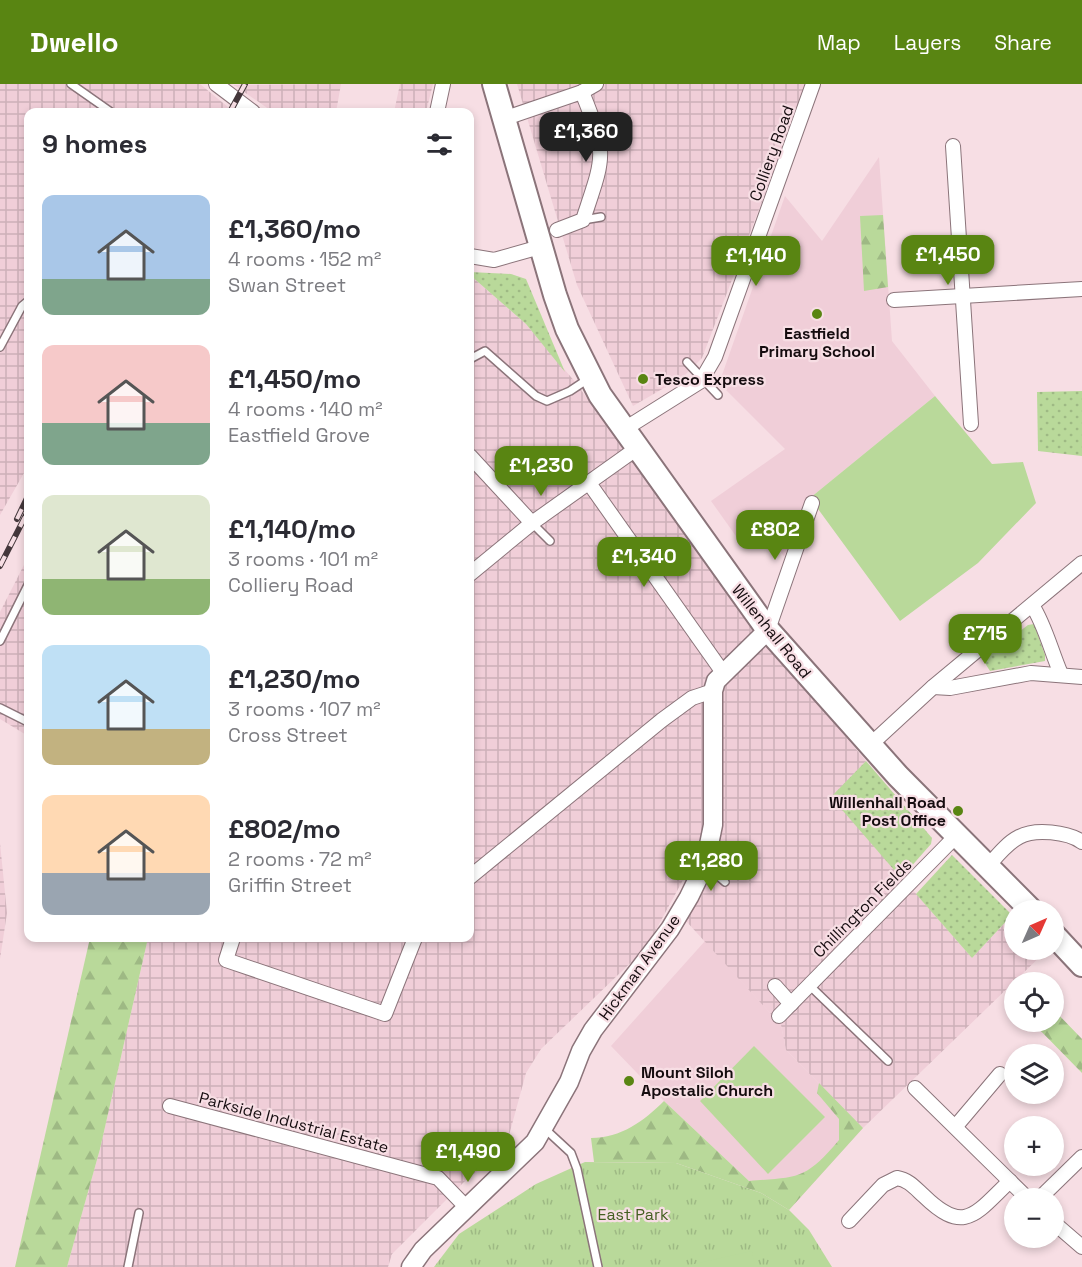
<!DOCTYPE html>
<meta charset="utf-8">
<style>
body{margin:0;font-family:"Space Grotesk",sans-serif;background:#f2f2f3;color:#2b2b33;height:100vh;display:flex;flex-direction:column;font-size:22px;white-space:nowrap}
*{box-sizing:border-box;margin:0}
p{font-size:20px;color:#7c7c81}
.icon{flex:none;width:33px;height:33px;fill:none;stroke:currentColor;stroke-width:2;stroke-linecap:round;stroke-linejoin:round}
.map{position:relative;flex:1;overflow:hidden}
.panel{position:absolute;left:24px;top:24px;width:450px;height:834px;display:flex;flex-direction:column;background:#fff;border-radius:12px;box-shadow:0 3px 9px #0003}
.panel>*{flex:none}
.needle{width:39px;rotate:45deg}
.buttons{position:absolute;left:1004px;top:816px;display:grid;gap:12px}
.buttons a{display:grid;place-items:center;width:60px;height:60px;border-radius:50%;background:#fff;box-shadow:0 3px 9px #0003;font-size:30px}
.price{position:absolute;translate:-50% -51px;padding:0 14px;border-radius:12px;background:#598512;color:#fff;font-size:20px;line-height:39px;filter:drop-shadow(0 2px 3px #0008)}
.price::after{content:'';position:absolute;left:50%;top:36px;width:18px;height:14px;margin-left:-9px;background:inherit;clip-path:polygon(0 0,100% 0,50% 100%)}
.price.selected{background:#222;color:#fff}
ul{padding:0;list-style:none}
li{display:flex;align-items:center;gap:18px;height:150px;padding:0 18px}
li span{display:grid;place-items:center;flex:none;width:168px;height:120px;border-radius:12px;color:#555}
li>.icon{margin-inline-start:auto}
span .icon{width:72px;height:72px;fill:#fffc;stroke-width:1}
li b{font-size:26px}
h2{display:flex;justify-content:space-between;align-items:center;height:72px;padding:0 18px;font-size:26px}
header{display:flex;align-items:center;gap:36px;box-sizing:border-box;height:84px;padding:0 30px;background:#598512;color:#fff}
header strong{font-size:28px}
nav{display:flex;gap:33px;margin-inline-start:auto;font-size:21px}
.map>svg:first-child{display:block}
</style>
<header>
<strong>Dwello</strong>
<nav><a>Map</a><a>Layers</a><a>Share</a></nav>
</header>
<div class="map">
<svg width="1082" height="1183" viewBox="0 0 1082 1183">
<defs>
<pattern id="industrial-grid" width="8" height="8" patternUnits="userSpaceOnUse" patternTransform="scale(1.5)"><rect width="8" height="8" fill="#f0ced8"/><path d="M0 4h8M4 0v8" fill="none" stroke="#cdb0b8"/></pattern>
<pattern id="grass-dots" width="8" height="8" patternUnits="userSpaceOnUse" patternTransform="scale(1.5)"><rect width="8" height="8" fill="#b9d99a"/><path d="M2 2h.1M6 6h.1" fill="none" stroke="#9eb984" stroke-width="1.8" stroke-linecap="round"/></pattern>
<pattern id="forest-firs" width="22" height="20" patternUnits="userSpaceOnUse" patternTransform="scale(1.5)"><rect width="22" height="20" fill="#b9d99a"/><path d="M5 1l3.5 6h-7zM16 11l3.5 6h-7z" fill="#9eb984"/></pattern>
<pattern id="park-tufts" width="24" height="20" patternUnits="userSpaceOnUse" patternTransform="scale(1.5)"><rect width="24" height="20" fill="#b9d99a"/><path d="M3 7l-1-3M5 7V3M7 7l1-3M15 17l-1-3M17 17v-4M19 17l1-3" fill="none" stroke="#9eb984"/></pattern>
</defs>
<rect width="100%" height="100%" fill="#f7dee4"/>
<g fill="#f0ced8">
<path d="M 879,73 L 892,257 L 935,312 L 810,414 L 784,473 L 767,445 L 743,462 L 711,417 L 785,365 L 717,297 L 722,291 L 785,112 L 822,157 Z"/>
<path d="M 705,857 L 781,941 L 786,966 L 863,1044 L 789,1126 L 749,1097 L 664,1017 L 611,962 Z"/>
</g>
<g fill="url(#industrial-grid)">
<path d="M 0,0 L 200,0 L 234,28 L 28,28 L 28,382 L 0,431 Z"/>
<path d="M 341,0 L 336,28 L 273,28 L 234,1 Z"/>
<path d="M 400,0 L 433,0 L 426,28 L 394,28 Z"/>
<path d="M 517,0 L 807,0 L 702,274 L 683,293 L 633,322 L 577,201 Z"/>
<path d="M 470,191 L 526,240 L 576,299 L 757,547 L 866,677 L 832,713 L 972,874 L 1012,831 L 1014,866 L 1047,866 L 863,1044 L 786,966 L 781,941 L 686,837 L 707,795 L 689,785 L 646,864 L 541,965 L 526,989 L 505,1066 L 467,1095 L 392,1170 L 388,1183 L 67,1183 L 100,1065 L 148,854 L 470,854 Z"/>
<path d="M 28,473 L 28,652 L 0,635 L 0,528 Z"/>
<path d="M 0,759 L 7,829 L 0,875 Z"/>
</g>
<g fill="url(#grass-dots)">
<path d="M 470,188 L 511,190 L 526,195 L 565,288 L 526,240 L 470,191 Z"/>
<path d="M 1082,307 L 1082,372 L 1038,367 L 1037,308 Z"/>
<path d="M 1034,540 L 1045,571 L 1045,577 L 990,587 L 983,576 L 1028,541 Z"/>
<path d="M 866,677 L 932,754 L 931,760 L 901,794 L 831,713 Z"/>
<path d="M 952,771 L 1012,831 L 972,874 L 916,810 Z"/>
</g>
<g fill="url(#forest-firs)">
<path d="M 883,131 L 888,203 L 864,207 L 860,132 Z"/>
<path d="M 90,854 L 148,854 L 100,1065 L 67,1183 L 15,1183 Z"/>
<path d="M 1053,925 L 1082,955 L 1082,989 L 1032,938 L 1053,938 Z"/>
<path d="M 819,999 L 863,1044 L 789,1126 L 761,1109 L 676,1079 L 594,1078 L 591,1054 C 621,1054 644,1037 664,1017 L 749,1097 C 799,1093 805,1096 839,1056 L 839,1035 L 817,1009 Z"/>
</g>
<path fill="url(#park-tufts)" d="M 585,1078 L 676,1079 L 761,1109 L 789,1126 L 809,1146 L 832,1183 L 434,1183 L 459,1150 L 536,1100 Z"/>
<g fill="#b9d99a">
<path d="M 935,312 L 992,380 L 1023,378 L 1036,419 L 978,479 L 900,537 L 810,414 Z"/>
<path d="M 754,962 L 825,1033 L 768,1090 L 700,1017 Z"/>
<path d="M 752,1167 L 755,1183 L 681,1183 Z"/>
</g>
<g fill="none" stroke-linecap="round" stroke-linejoin="round">
<g stroke="#8b747a" stroke-width="10">
<g id="service">
<path d="M 71,0 L 111,28"/>
<path d="M 583,136 L 601,133"/>
<path d="M 0,263 L 22,222 L 28,217"/>
<path d="M 470,275 L 485,267 L 536,312 L 547,317 L 570,307 L 588,295"/>
<path d="M 687,278 L 718,311"/>
<path d="M 532,439 L 550,457"/>
<path d="M 0,557 L 28,501"/>
<path d="M 0,624 L 28,638"/>
<path d="M 707,782 L 725,798"/>
<path d="M 809,901 L 888,977"/>
<path d="M 544,1044 L 571,1069 L 577,1085 L 598,1183"/>
<path d="M 128,1183 L 139,1129"/>
</g>
</g>
<g stroke="#8b747a" stroke-width="16">
<g id="minor">
<path d="M 216,0 L 253,28"/>
<path d="M 437,28 L 443,0"/>
<path d="M 506,34 L 582,8 L 596,0"/>
<path d="M 953,62 L 971,340"/>
<path d="M 557,146 L 583,136 C 604,72 608,72 582,8"/>
<path d="M 470,172 L 494,176 L 540,163"/>
<path d="M 894,216 L 1082,205"/>
<path d="M 623,346 L 701,297 L 715,273 L 813,0"/>
<path d="M 470,372 L 532,439"/>
<path d="M 589,399 L 724,590"/>
<path d="M 470,490 L 532,439 L 636,365"/>
<path d="M 1032,521 C 1045,541 1051,567 1061,590"/>
<path d="M 768,546 L 812,419"/>
<path d="M 933,603 L 950,604 L 1031,589 L 1082,593"/>
<path d="M 869,662 L 933,603 L 1082,479"/>
<path d="M 988,782 C 997,772 1007,759 1019,753 C 1035,744 1068,748 1082,758"/>
<path d="M 470,793 L 662,636 L 692,614 L 713,607"/>
<path d="M 233,854 L 226,876 L 385,930 L 415,854"/>
<path d="M 775,902 L 791,920"/>
<path d="M 779,932 L 957,751"/>
<path d="M 915,1004 L 1027,1114"/>
<path d="M 170,1022 L 438,1094 L 467,1124"/>
<path d="M 956,1042 L 1000,990"/>
<path d="M 1040,1114 L 1082,1073"/>
<path d="M 849,1137 L 883,1101 L 897,1094 C 909,1096 915,1104 924,1112 C 965,1152 976,1129 1010,1097"/>
<path d="M 1053,1138 L 1082,1163"/>
</g>
</g>
<g stroke="#8b747a" stroke-width="21">
<path id="tertiary" d="M 411,1183 L 423,1166 L 535,1058 L 569,998 L 581,967 L 593,946 L 670,845 L 689,813 L 705,780 L 713,741 L 713,607 L 716,597 L 768,546"/>
</g>
<g stroke="#8b747a" stroke-width="26">
<g id="trunk">
<path d="M 494,0 L 555,211 L 567,245 L 600,311 L 768,546 L 898,692 L 1031,826"/>
<path d="M 1053,850 L 1082,881"/>
</g>
</g>
<use href="#service" stroke="#fff" stroke-width="7"/>
<use href="#minor" stroke="#fff" stroke-width="14"/>
<use href="#tertiary" stroke="#fff" stroke-width="18"/>
<use href="#trunk" stroke="#fff" stroke-width="22"/>
<g stroke="#44373b" stroke-width="6">
<g id="rail">
<path d="M 230,28 L 245,0"/>
<path d="M 17,435 L 28,412"/>
<path d="M 0,482 L 28,427"/>
</g>
</g>
<use href="#rail" stroke="#f7dee4" stroke-width="4" stroke-dasharray="11" stroke-linecap="butt"/>
</g>
<g fill="#598512" stroke="#f7dee4" stroke-width="2">
<circle cx="817" cy="230" r="6"/>
<circle cx="643" cy="295" r="6"/>
<circle cx="958" cy="727" r="6"/>
<circle cx="629" cy="997" r="6"/>
</g>
<g text-anchor="middle" stroke-width="4.5" stroke-linejoin="round" paint-order="stroke">
<g font-size="16" fill="#150c0f" stroke="#f7dee4">
<text transform="translate(771 69) rotate(-70)" y="6">Colliery Road</text>
<text transform="translate(772 547) rotate(51)" y="6">Willenhall Road</text>
<text transform="translate(862 824) rotate(-45)" y="6">Chillington Fields</text>
<text transform="translate(639 883) rotate(-54)" y="6">Hickman Avenue</text>
<text transform="translate(294 1038) rotate(15)" y="6">Parkside Industrial Estate</text>
</g>
<g font-size="16" font-weight="bold" fill="#150c0f" stroke="#f7dee4" text-anchor="start">
<text x="817" y="255" text-anchor="middle">Eastfield<tspan x="817" dy="18">Primary School</tspan></text>
<text x="655" y="301">Tesco Express</text>
<text x="946" y="724" text-anchor="end">Willenhall Road<tspan x="946" dy="18">Post Office</tspan></text>
<text x="641" y="994">Mount Siloh<tspan x="641" dy="18">Apostalic Church</tspan></text>
</g>
<g font-size="16" fill="#445f21" stroke="#f7dee4">
<text x="633" y="1136">East Park</text>
</g>
</g>
</svg>
<div class="buttons">
<a><svg class="needle" viewBox="-14 -14 28 28"><path d="M0-13l5 13h-10z" fill="#e53935"/><path d="M0 13l5-13h-10z" fill="#7c7c81"/></svg></a>
<a><svg class="icon" aria-label="locate" viewBox="0 0 24 24"><circle cx="12" cy="12" r="6"/><path d="M12 2v4M12 18v4M2 12h4M18 12h4"/></svg></a>
<a><svg class="icon" aria-label="layers" viewBox="0 0 24 24"><path d="M12 4l9 5-9 5-9-5zM3 14l9 5 9-5"/></svg></a>
<a>+</a>
<a>−</a>
</div>
<b class="price selected" style="left:586px;top:79px">£1,360</b>
<b class="price" style="left:948px;top:202px">£1,450</b>
<b class="price" style="left:756px;top:203px">£1,140</b>
<b class="price" style="left:541px;top:413px">£1,230</b>
<b class="price" style="left:775px;top:477px">£802</b>
<b class="price" style="left:644px;top:504px">£1,340</b>
<b class="price" style="left:985px;top:581px">£715</b>
<b class="price" style="left:711px;top:808px">£1,280</b>
<b class="price" style="left:468px;top:1099px">£1,490</b>
<section class="panel">
<h2>9 homes<svg class="icon" aria-label="filters" viewBox="0 0 24 24"><path d="M4 7h16M4 17h16"/><circle cx="9" cy="7" r="2"/><circle cx="15" cy="17" r="2"/></svg></h2>
<ul>
<li><span style="background:linear-gradient(#a9c7e8 70%,#7fa58c 0)"><svg class="icon" aria-label="home" viewBox="0 0 24 24"><path d="M3 11l9-7 9 7M6 9v11h12V9"/></svg></span><div><b>£1,360/mo</b><p>4 rooms · 152 m²</p><p>Swan Street</p></div></li>
<li><span style="background:linear-gradient(#f6c9c9 65%,#7fa58c 0)"><svg class="icon" aria-label="home" viewBox="0 0 24 24"><path d="M3 11l9-7 9 7M6 9v11h12V9"/></svg></span><div><b>£1,450/mo</b><p>4 rooms · 140 m²</p><p>Eastfield Grove</p></div></li>
<li><span style="background:linear-gradient(#dfe7d0 70%,#8fb573 0)"><svg class="icon" aria-label="home" viewBox="0 0 24 24"><path d="M3 11l9-7 9 7M6 9v11h12V9"/></svg></span><div><b>£1,140/mo</b><p>3 rooms · 101 m²</p><p>Colliery Road</p></div></li>
<li><span style="background:linear-gradient(#bfe0f5 70%,#c2b280 0)"><svg class="icon" aria-label="home" viewBox="0 0 24 24"><path d="M3 11l9-7 9 7M6 9v11h12V9"/></svg></span><div><b>£1,230/mo</b><p>3 rooms · 107 m²</p><p>Cross Street</p></div></li>
<li><span style="background:linear-gradient(#ffd9b3 65%,#9aa5b1 0)"><svg class="icon" aria-label="home" viewBox="0 0 24 24"><path d="M3 11l9-7 9 7M6 9v11h12V9"/></svg></span><div><b>£802/mo</b><p>2 rooms · 72 m²</p><p>Griffin Street</p></div></li>
</ul>
</section>
</div>
